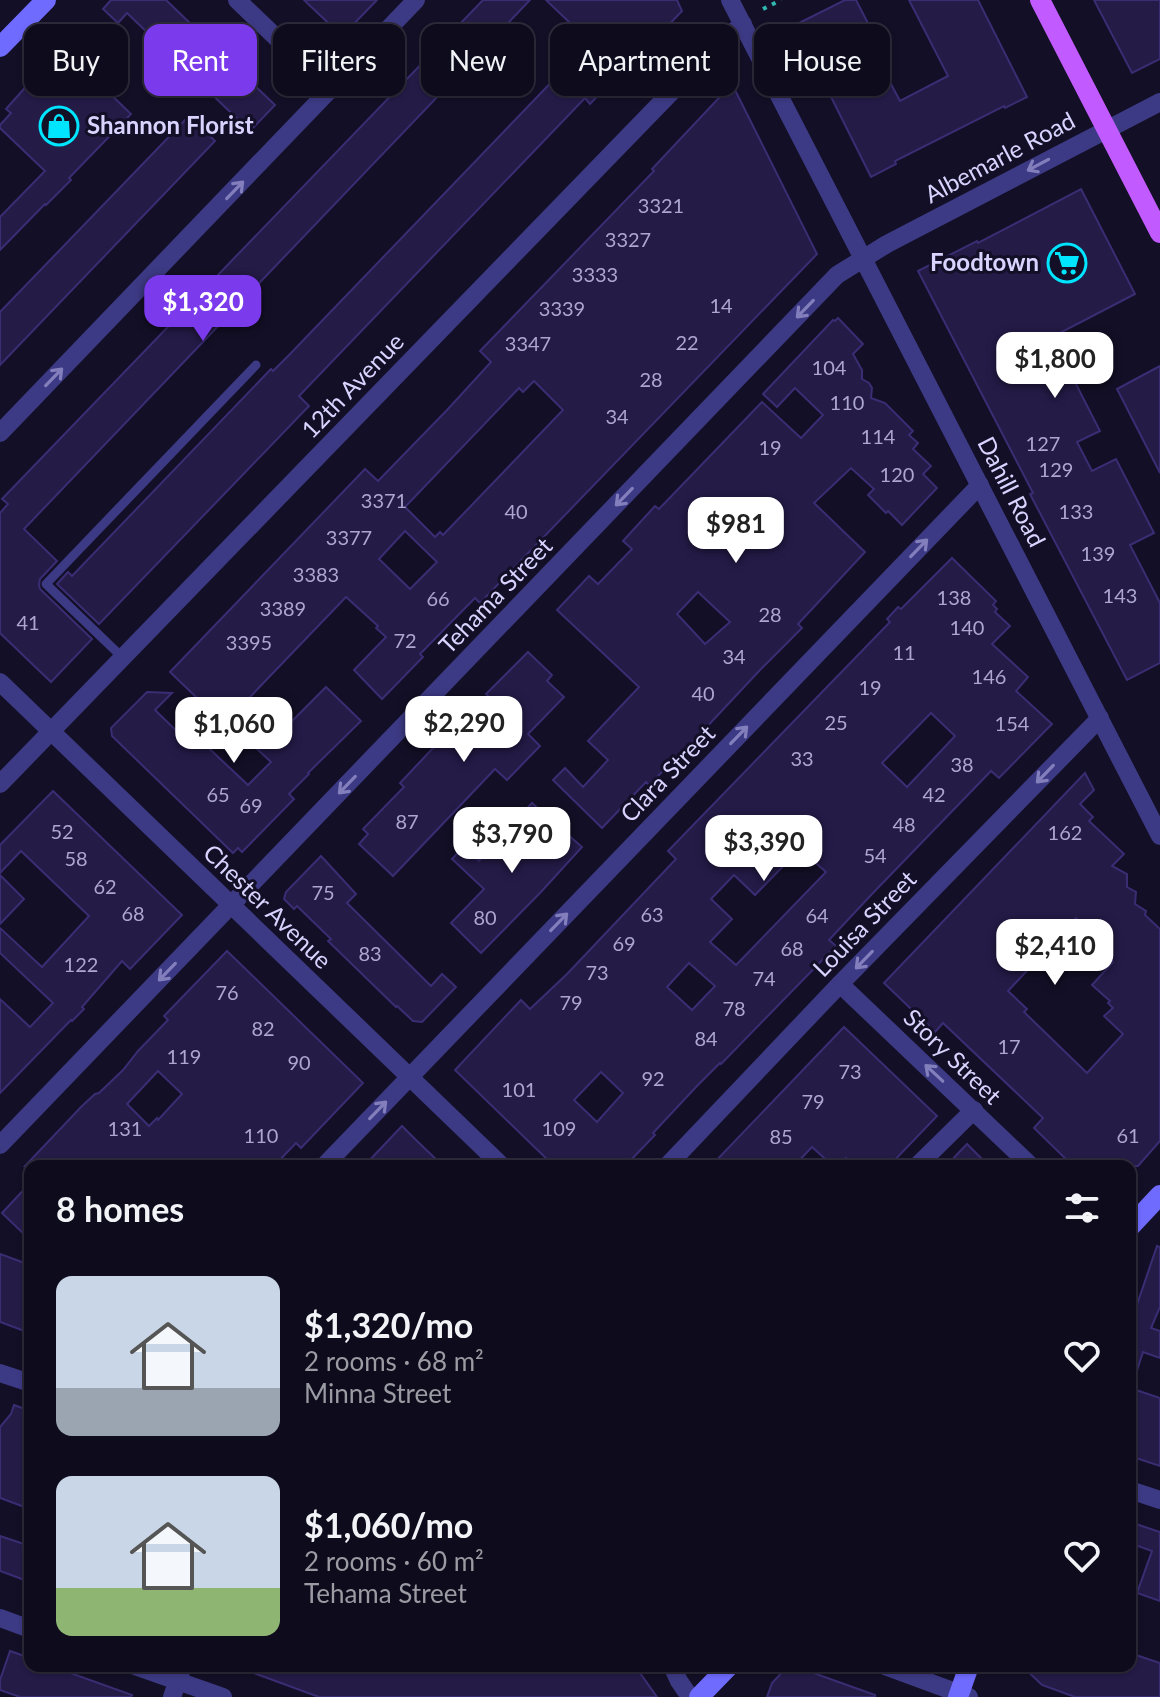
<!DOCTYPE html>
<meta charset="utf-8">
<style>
body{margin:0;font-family:Lato,sans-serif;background:#1c1929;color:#f1f3f6;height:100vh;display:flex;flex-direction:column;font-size:30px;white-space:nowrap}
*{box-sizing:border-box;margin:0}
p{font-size:26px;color:#9b9ba3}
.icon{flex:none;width:44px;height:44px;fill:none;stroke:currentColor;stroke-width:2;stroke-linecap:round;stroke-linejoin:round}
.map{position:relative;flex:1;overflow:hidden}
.details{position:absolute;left:24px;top:1160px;width:1112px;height:512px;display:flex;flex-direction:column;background:#0e0b1c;border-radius:16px;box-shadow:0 2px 6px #0004,0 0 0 2px #2e2b3b}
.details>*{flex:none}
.hud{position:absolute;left:24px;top:24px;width:1112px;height:72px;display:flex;gap:16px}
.price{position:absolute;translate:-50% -68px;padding:0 18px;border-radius:16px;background:#fff;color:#222;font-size:26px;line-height:52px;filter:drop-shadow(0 2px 4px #0008)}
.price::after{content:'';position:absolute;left:50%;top:48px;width:24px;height:18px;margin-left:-12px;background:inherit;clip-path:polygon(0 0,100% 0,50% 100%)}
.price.current{background:#7c3aed;color:#fff}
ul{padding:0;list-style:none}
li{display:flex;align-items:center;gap:24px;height:200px;padding:0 32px}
li span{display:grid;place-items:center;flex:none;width:224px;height:160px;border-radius:16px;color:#555}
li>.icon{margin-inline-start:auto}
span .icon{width:96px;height:96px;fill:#fffc;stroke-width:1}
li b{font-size:34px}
h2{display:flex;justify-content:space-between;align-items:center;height:96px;padding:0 32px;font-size:34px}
.chip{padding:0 28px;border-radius:16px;background:#0e0b1c;box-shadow:0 2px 6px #0004,0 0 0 2px #2e2b3b;font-size:28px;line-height:72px}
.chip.current{background:#7c3aed;color:#fff}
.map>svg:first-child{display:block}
</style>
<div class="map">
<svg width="1160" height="1697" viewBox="0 0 1160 1697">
<rect width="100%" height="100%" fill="#130f26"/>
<g fill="#241b47" stroke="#3b2d73" stroke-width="2" fill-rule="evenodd">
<path d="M 111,0 L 166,0 L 275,105 L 250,131 L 127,13 L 118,23 L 103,9 Z"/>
<path d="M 304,0 L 377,0 L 342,36 Z"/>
<path d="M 483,0 L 530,0 L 24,529 L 57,561 L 40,579 L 39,585 L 40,589 L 92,639 L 51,682 L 0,633 L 0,513 L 8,504 L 2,499 Z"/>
<path d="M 546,0 L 677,0 L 682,11 L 608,88 L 606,87 L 590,104 L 585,98 L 299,396 L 309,406 L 99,624 L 57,584 L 68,572 L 72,576 L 271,369 L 273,371 L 291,353 L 590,42 Z"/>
<path d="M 845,0 L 856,0 L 890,66 L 883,69 L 900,101 L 948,76 L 909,0 L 978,0 L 1027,97 L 1005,108 L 1004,106 L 895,161 L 896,164 L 871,177 L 795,25 Z"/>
<path d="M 1094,0 L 1160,0 L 1160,59 L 1132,73 Z"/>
<path d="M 84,39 L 118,71 L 103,87 L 131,114 L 69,178 L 71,180 L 46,205 L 45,204 L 0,250 L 0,217 L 45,171 L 0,128 L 0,125 L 11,113 L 6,109 L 56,53 L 58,55 L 66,47 L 71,52 Z"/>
<path d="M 732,84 L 817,254 L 480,603 L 475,598 L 420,654 L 423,657 L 382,699 L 354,670 L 386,637 L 376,628 L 378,626 L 346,597 L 224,724 L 170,672 L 365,469 L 378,481 L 448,409 L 491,362 L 480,351 L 654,171 L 652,169 ZM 534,381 L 563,410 L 443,535 L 440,532 L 435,537 L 405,507 L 519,388 L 523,392 ZM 405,531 L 437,562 L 410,589 L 379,559 Z"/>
<path d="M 189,116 L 215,141 L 0,365 L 0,312 Z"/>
<path d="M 1081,189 L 1135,294 L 1052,337 L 1100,431 L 1077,442 L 1092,471 L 1116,459 L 1154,533 L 1130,545 L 1160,603 L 1160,663 L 1127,680 L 1030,494 L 1033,493 L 918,271 L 977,241 L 978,243 Z"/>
<path d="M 838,318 L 863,344 L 853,354 L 862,370 L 862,379 L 869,383 L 872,388 L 871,398 L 885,403 L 913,431 L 909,435 L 918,443 L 913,449 L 931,466 L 923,474 L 937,488 L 902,525 L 888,511 L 886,513 L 868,495 L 874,489 L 851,468 L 814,503 L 865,552 L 798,624 L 802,628 L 760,670 L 702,732 L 649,785 L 646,782 L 602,828 L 553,780 L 565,768 L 583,787 L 608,760 L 588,741 L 639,687 L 557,610 L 589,576 L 598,584 L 632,549 L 623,541 L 655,506 L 659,509 L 762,402 L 801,438 L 823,415 L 795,388 L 777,407 L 763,394 L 833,320 L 835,321 ZM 698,592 L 730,622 L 705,644 L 677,614 Z"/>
<path d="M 1160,366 L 1160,473 L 1117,389 Z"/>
<path d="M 952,558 L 996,601 L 993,605 L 997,609 L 995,612 L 1010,626 L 992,644 L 1028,677 L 1016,691 L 1052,724 L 999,778 L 991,771 L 872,894 L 829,940 L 836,946 L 721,1064 L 720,1063 L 696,1087 L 653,1133 L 655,1135 L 625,1166 L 554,1166 L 455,1070 L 521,1000 L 530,1009 L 567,974 L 676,859 L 668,851 L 890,622 L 887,619 L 898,607 L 901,609 ZM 931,713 L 955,736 L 907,787 L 882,763 ZM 800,849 L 826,872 L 736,965 L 710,942 L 732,919 L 711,899 L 734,875 L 755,895 ZM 689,963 L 715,986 L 692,1010 L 667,987 ZM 601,1072 L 623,1093 L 597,1122 L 574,1100 Z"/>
<path d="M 528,652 L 552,675 L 547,681 L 564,697 L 528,734 L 540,746 L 507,780 L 495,769 L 393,876 L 359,844 L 368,834 L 363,829 L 404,787 L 400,783 L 452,728 L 460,735 L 493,701 L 486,694 Z"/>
<path d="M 326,687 L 361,721 L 308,773 L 309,774 L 289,794 L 294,799 L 242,852 L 238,848 L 233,853 L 112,736 L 111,728 L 147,692 L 172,693 L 155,710 L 192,746 L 199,739 L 248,785 L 271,762 L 255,747 L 269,734 L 267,733 L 280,719 L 287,726 Z"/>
<path d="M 1085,773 L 1094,790 L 1080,804 L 1093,817 L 1089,821 L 1124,854 L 1112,866 L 1127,874 L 1127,887 L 1136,892 L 1135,904 L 1146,911 L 1145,915 L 1160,929 L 1160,1141 L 1138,1166 L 1073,1166 L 1034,1128 L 1043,1118 L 943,1023 L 935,1032 L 884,983 ZM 1076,918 L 1112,951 L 1107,956 L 1113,962 L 1092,985 L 1110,1001 L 1108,1003 L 1113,1008 L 1104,1016 L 1123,1034 L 1087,1073 L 1024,1012 L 1027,1009 L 1008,991 Z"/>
<path d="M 53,791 L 182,915 L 130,969 L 122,961 L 82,1007 L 84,1009 L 72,1021 L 71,1020 L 0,1093 L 0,999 L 30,1027 L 53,1003 L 0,953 L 0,928 L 42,967 L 89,916 L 21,851 L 0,873 L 0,845 Z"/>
<path d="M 532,803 L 582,847 L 540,893 L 481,953 L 451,923 L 484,889 L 452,859 L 464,846 L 479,861 Z"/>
<path d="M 321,856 L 356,894 L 347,903 L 431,986 L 442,974 L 456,987 L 422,1022 L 413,1021 L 397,1006 L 396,1007 L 328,941 L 331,939 L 297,906 L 294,909 L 284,899 L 286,892 Z"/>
<path d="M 0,875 L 24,899 L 0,924 Z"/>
<path d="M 227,951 L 363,1083 L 301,1148 L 296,1143 L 274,1166 L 25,1166 L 82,1106 L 95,1094 L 99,1093 L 123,1070 L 138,1051 L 168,1020 L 164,1016 ZM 158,1071 L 182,1094 L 158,1120 L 157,1118 L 149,1126 L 127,1104 Z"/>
<path d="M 844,1027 L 937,1116 L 889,1166 L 854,1166 L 846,1158 L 838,1166 L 833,1166 L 812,1147 L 794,1166 L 711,1166 Z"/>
<path d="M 402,1126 L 415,1139 L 443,1166 L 364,1166 Z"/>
<path d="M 967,1144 L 989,1166 L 946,1166 Z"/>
<path d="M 30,1183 L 30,1240 L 2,1213 Z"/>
<path d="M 1157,1246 L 1160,1247 L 1160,1307 L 1151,1328 L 1160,1331 L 1160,1358 L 1143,1352 L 1133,1383 L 1130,1383 L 1130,1325 Z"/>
<path d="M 0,1254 L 30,1265 L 30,1333 L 0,1322 Z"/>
<path d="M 1130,1388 L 1160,1398 L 1160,1466 L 1130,1456 Z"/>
<path d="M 14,1405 L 30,1411 L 30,1509 L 0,1498 L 0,1427 L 11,1414 Z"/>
<path d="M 1130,1522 L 1160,1532 L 1160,1601 L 1137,1593 L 1152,1551 L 1130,1543 Z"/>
<path d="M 0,1536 L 30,1546 L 30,1582 L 0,1571 Z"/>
<path d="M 10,1651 L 30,1658 L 30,1666 L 51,1666 L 132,1695 L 131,1697 L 20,1697 L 0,1690 L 0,1680 Z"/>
<path d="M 1130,1653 L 1160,1663 L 1160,1697 L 1075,1697 L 1042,1685 L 1022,1666 L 1130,1666 Z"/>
<path d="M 240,1666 L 635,1666 L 657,1697 L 319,1697 L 240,1668 Z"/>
<path d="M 788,1666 L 794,1666 L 875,1695 L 875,1697 L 767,1697 L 772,1683 Z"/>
</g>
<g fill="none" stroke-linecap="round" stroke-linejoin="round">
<path stroke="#2fb8b0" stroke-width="4" stroke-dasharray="4 6" stroke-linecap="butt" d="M 763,9 L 781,0"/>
<path stroke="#3d3a85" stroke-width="9" d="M 122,657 L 46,584 L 256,365"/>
<g stroke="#3d3a85" stroke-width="18">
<path d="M 237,0 L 331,90"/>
<path d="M 730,0 L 1160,836"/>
<path d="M 0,433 L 416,0"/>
<path d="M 0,682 L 502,1166"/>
<path d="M 0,784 L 718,44 L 743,24"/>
<path d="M 840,984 L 1031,1166"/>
<path d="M 0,1145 L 837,275 L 887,244 L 1160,102"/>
<path d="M 324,1166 L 980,485"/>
<path d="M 667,1166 L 840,984 L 1100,718"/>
<path d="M 917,1166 L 974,1110"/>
<path d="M 0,1373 L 30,1383"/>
<path d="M 1130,1490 L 1160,1500"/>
<path d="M 0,1618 L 30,1629"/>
<path d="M 135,1666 L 223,1697"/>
<path d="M 672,1666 L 679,1681 L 690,1697"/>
<path d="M 885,1666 L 969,1697"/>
<path d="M 172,1697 L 183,1666"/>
</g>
<g stroke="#6f6bff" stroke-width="20">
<path d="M 0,47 L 46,0"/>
<path d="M 1130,1227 L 1160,1195"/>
<path d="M 699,1697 L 729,1666"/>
<path d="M 958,1697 L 969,1666"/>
</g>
<path stroke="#c25bff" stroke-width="20" d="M 1040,0 L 1160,233"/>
</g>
<defs><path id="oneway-shaft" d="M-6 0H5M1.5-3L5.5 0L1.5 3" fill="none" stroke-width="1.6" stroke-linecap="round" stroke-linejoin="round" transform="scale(2)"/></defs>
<g stroke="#837fbc">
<use href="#oneway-shaft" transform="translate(1038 165) rotate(152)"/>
<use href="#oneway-shaft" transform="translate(235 190) rotate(-46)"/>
<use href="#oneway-shaft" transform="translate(805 309) rotate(134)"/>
<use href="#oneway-shaft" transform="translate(54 377) rotate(-46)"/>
<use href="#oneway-shaft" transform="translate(624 497) rotate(134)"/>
<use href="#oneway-shaft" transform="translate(919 548) rotate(-46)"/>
<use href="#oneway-shaft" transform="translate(739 735) rotate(-46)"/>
<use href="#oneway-shaft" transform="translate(1045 774) rotate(134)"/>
<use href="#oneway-shaft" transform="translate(347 785) rotate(134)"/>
<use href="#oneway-shaft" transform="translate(559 922) rotate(-46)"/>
<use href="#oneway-shaft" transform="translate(864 960) rotate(134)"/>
<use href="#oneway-shaft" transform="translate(167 972) rotate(134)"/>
<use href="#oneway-shaft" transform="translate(934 1073) rotate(-137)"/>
<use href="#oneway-shaft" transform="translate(378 1110) rotate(-46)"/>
</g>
<defs>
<g id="shop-ring" transform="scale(2)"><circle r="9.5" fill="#130f26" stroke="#00e5ff" stroke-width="1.5"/><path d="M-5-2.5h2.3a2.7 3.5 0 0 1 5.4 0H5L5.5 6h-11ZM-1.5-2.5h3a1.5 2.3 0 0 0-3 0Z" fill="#00e5ff"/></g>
<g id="supermarket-ring" transform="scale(2)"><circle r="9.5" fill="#130f26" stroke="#00e5ff" stroke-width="1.5"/><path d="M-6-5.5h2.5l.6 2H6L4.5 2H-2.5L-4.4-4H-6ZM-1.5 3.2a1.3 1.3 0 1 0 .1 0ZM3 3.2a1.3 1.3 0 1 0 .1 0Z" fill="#00e5ff"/></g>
</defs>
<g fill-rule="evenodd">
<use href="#shop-ring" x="59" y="126"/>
<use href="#supermarket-ring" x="1067" y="263"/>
</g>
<g text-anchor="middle" stroke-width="6" stroke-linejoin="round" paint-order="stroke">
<g font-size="20" fill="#aca6d1">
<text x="661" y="213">3321</text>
<text x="628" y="247">3327</text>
<text x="595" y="282">3333</text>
<text x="721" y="313">14</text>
<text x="562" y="316">3339</text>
<text x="687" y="350">22</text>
<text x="528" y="351">3347</text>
<text x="829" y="375">104</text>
<text x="651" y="387">28</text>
<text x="847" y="410">110</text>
<text x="617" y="424">34</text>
<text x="878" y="444">114</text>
<text x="1043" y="451">127</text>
<text x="770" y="455">19</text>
<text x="1056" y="477">129</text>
<text x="897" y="482">120</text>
<text x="384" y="508">3371</text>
<text x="516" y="519">40</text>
<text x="1076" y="519">133</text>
<text x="349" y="545">3377</text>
<text x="1098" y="561">139</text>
<text x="316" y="582">3383</text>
<text x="1120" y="603">143</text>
<text x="954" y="605">138</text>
<text x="438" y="606">66</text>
<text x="283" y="616">3389</text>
<text x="770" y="622">28</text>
<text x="28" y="630">41</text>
<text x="967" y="635">140</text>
<text x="405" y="648">72</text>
<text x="249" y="650">3395</text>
<text x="904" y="660">11</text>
<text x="734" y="664">34</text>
<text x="989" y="684">146</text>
<text x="870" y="695">19</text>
<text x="703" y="701">40</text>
<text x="836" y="730">25</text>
<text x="1012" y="731">154</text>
<text x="802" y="766">33</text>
<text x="962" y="772">38</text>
<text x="218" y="802">65</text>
<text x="934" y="802">42</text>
<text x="251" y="813">69</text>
<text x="407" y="829">87</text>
<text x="904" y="832">48</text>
<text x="62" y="839">52</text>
<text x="1065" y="840">162</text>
<text x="875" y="863">54</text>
<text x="76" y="866">58</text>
<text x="105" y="894">62</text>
<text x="323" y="900">75</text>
<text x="133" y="921">68</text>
<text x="652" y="922">63</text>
<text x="817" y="923">64</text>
<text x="485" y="925">80</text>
<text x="624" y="951">69</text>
<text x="792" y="956">68</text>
<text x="370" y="961">83</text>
<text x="81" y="972">122</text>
<text x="597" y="980">73</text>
<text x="764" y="986">74</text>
<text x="227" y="1000">76</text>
<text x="571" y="1010">79</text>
<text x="734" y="1016">78</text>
<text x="263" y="1036">82</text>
<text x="706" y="1046">84</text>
<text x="1009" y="1054">17</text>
<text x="184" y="1064">119</text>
<text x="299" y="1070">90</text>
<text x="850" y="1079">73</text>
<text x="653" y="1086">92</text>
<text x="519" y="1097">101</text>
<text x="813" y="1109">79</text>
<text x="125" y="1136">131</text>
<text x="559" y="1136">109</text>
<text x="261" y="1143">110</text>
<text x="1128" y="1143">61</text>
<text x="781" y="1144">85</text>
</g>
<g font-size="24" font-weight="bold" fill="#d9d4ff" stroke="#130f26" text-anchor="start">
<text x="87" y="134">Shannon Florist</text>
<text x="1039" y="271" text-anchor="end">Foodtown</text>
</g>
<g font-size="24" fill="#d9d4ff" stroke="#130f26">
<text transform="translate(1000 158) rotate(-28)" y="8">Albemarle Road</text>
<text transform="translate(353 386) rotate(-46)" y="8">12th Avenue</text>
<text transform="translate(1011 492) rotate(63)" y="8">Dahill Road</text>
<text transform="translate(496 596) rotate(-46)" y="8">Tehama Street</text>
<text transform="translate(668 774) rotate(-46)" y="8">Clara Street</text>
<text transform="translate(267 907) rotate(44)" y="8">Chester Avenue</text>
<text transform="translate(865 924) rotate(-46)" y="8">Louisa Street</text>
<text transform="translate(952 1057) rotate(44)" y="8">Story Street</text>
</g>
</g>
</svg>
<b class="price current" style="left:203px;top:343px">$1,320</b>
<b class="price" style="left:1055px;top:400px">$1,800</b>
<b class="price" style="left:736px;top:565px">$981</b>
<b class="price" style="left:464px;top:764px">$2,290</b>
<b class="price" style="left:234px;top:765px">$1,060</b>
<b class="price" style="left:512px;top:875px">$3,790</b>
<b class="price" style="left:764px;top:883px">$3,390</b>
<b class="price" style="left:1055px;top:987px">$2,410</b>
<div class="hud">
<a class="chip">Buy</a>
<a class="chip current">Rent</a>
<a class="chip">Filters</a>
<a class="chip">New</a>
<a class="chip">Apartment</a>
<a class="chip">House</a>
</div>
<section class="details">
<h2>8 homes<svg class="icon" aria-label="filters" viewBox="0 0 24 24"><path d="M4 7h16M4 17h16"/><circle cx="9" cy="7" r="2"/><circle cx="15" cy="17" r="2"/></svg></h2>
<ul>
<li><span style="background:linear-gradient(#c9d6e8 70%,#9aa5b1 0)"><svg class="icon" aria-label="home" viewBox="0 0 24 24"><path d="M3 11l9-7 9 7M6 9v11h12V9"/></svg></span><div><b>$1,320/mo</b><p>2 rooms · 68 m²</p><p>Minna Street</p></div><svg class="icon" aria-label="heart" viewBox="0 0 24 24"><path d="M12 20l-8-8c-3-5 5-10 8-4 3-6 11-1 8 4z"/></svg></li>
<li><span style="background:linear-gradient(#c9d6e8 70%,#8fb573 0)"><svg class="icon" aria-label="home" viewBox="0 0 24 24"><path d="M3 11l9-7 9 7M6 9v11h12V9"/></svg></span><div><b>$1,060/mo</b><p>2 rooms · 60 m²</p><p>Tehama Street</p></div><svg class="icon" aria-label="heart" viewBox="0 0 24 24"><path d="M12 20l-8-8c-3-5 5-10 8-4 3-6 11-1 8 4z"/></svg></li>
</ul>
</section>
</div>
